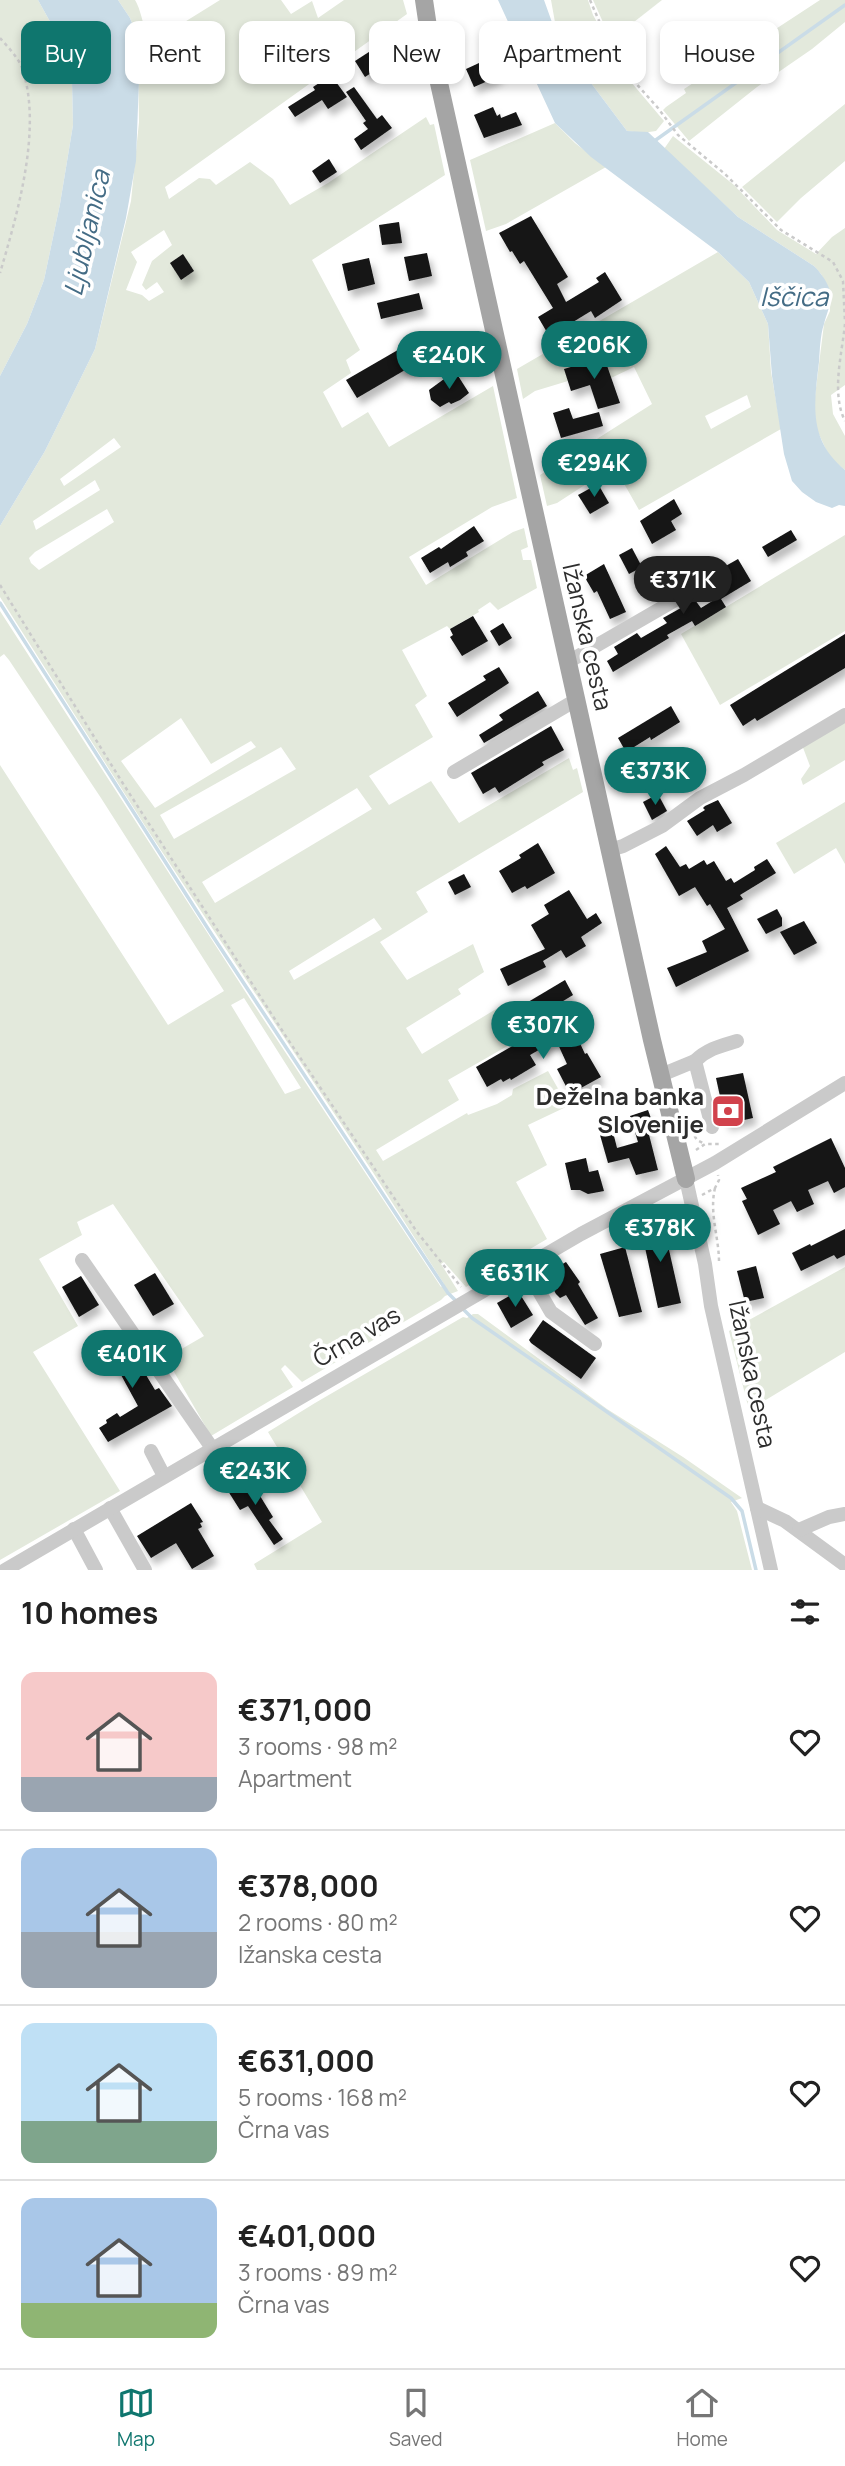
<!DOCTYPE html>
<meta charset="utf-8">
<style>
body{margin:0;font-family:Manrope,sans-serif;background:#f6f6f6;color:#222;height:100vh;display:flex;flex-direction:column;font-size:26px;white-space:nowrap}
*{box-sizing:border-box;margin:0}
p{font-size:23px;color:#767676}
.icon{flex:none;width:38px;height:38px;fill:none;stroke:currentColor;stroke-width:2;stroke-linecap:round;stroke-linejoin:round}
.map{position:relative;height:1570px;overflow:hidden}
.sheet{display:flex;flex-direction:column;background:#fff;flex:1}
.sheet>*{flex:none}
.hud{position:absolute;left:21px;top:21px;width:803px;height:63px;display:flex;gap:14px}
.price{position:absolute;translate:-50% -60px;padding:0 16px;border-radius:24px;background:#0f766e;color:#fff;font-size:23px;line-height:46px;filter:drop-shadow(0 2px 4px #0008)}
.price::after{content:'';position:absolute;left:50%;top:42px;width:21px;height:16px;margin-left:-10px;background:inherit;clip-path:polygon(0 0,100% 0,50% 100%)}
.price.current{background:#222;color:#fff}
ul{padding:0;list-style:none}
li{display:flex;align-items:center;gap:21px;height:175px;padding:0 21px}
li+li{border-top:2px solid #e0e0e0}
li span{display:grid;place-items:center;flex:none;width:196px;height:140px;border-radius:14px;color:#555}
li>.icon{margin-inline-start:auto}
span .icon{width:84px;height:84px;fill:#fffc;stroke-width:1}
li b{font-size:30px}
h2{display:flex;justify-content:space-between;align-items:center;height:84px;padding:0 21px;font-size:30px}
.tag{padding:0 24px;border-radius:14px;background:#fff;box-shadow:0 4px 10px #0003;font-size:24px;line-height:63px}
.tag.current{background:#0f766e;color:#fff}
.menu{display:flex;justify-content:space-around;align-items:center;height:98px;border-top:2px solid #e0e0e0;background:#fff;font-size:19px;color:#767676}
.menu a{display:grid;justify-items:center;gap:4px}
.menu .current{color:#0f766e}
.map>svg:first-child{display:block}
</style>
<div class="map">
<svg width="845" height="1570" viewBox="0 0 845 1570">
<defs>
<filter id="shadow"><feDropShadow dx="4" dy="7" stdDeviation="3.5" flood-color="#0004"/></filter>
</defs>
<rect width="100%" height="100%" fill="#fff"/>
<g fill="#e3e9dc" fill-rule="evenodd">
<path d="M 0,0 L 38,0 L 58,36 L 72,81 L 73,125 L 60,204 L 44,280 L 27,324 L 0,376 Z"/>
<path d="M 118,0 L 135,0 C 143,13 142,32 154,41 L 220,0 L 281,0 L 291,14 L 312,1 L 318,18 L 344,0 L 403,0 L 407,14 L 165,187 L 169,199 L 199,178 L 210,179 L 216,185 L 250,162 L 273,179 L 290,205 L 328,183 L 426,117 L 430,125 L 434,124 L 445,175 L 312,260 L 360,350 L 346,360 L 351,373 L 323,392 L 342,428 L 368,412 L 389,447 L 493,386 L 517,498 L 492,507 L 409,557 L 426,585 L 513,532 L 524,528 L 528,547 L 521,550 L 523,560 L 531,560 L 537,588 L 498,610 L 490,602 L 478,610 L 479,612 L 450,629 L 447,626 L 402,650 L 427,696 L 415,705 L 433,737 L 369,776 L 389,805 L 431,781 L 459,823 L 569,758 L 573,770 L 577,768 L 583,792 L 416,892 L 428,912 L 380,942 L 407,980 L 473,944 L 484,972 L 458,989 L 461,994 L 406,1028 L 422,1054 L 501,1006 L 518,1040 L 448,1080 L 459,1100 L 376,1150 L 383,1161 L 467,1113 L 468,1115 L 497,1104 L 512,1095 L 513,1089 L 548,1071 L 568,1106 L 528,1125 L 547,1165 L 516,1182 L 547,1239 L 466,1287 L 444,1262 L 441,1264 L 458,1291 L 445,1296 L 441,1300 L 302,1382 L 285,1365 L 281,1369 L 293,1387 L 211,1436 L 166,1358 L 204,1336 L 113,1204 L 77,1222 L 82,1235 L 39,1259 L 78,1326 L 33,1352 L 120,1491 L 0,1560 L 0,765 L 168,1025 L 224,991 L 101,798 L 9,660 L 4,654 L 0,657 L 0,611 L 252,1002 L 441,1287 L 444,1284 L 374,1174 L 147,829 L 0,597 L 0,526 L 45,451 L 95,349 L 131,201 L 139,122 L 138,59 L 135,31 L 130,18 ZM 164,230 L 172,245 L 152,261 L 142,285 L 146,290 L 157,282 L 164,292 L 149,301 L 142,295 L 126,290 L 137,262 L 131,252 ZM 114,438 L 121,447 L 64,486 L 60,479 ZM 95,480 L 100,490 L 36,530 L 33,521 ZM 107,509 L 114,522 L 39,570 L 31,563 L 29,558 L 35,552 ZM 181,718 L 211,764 L 251,741 L 256,747 L 155,808 L 121,761 ZM 281,747 L 296,769 L 174,839 L 160,815 ZM 357,788 L 372,809 L 215,903 L 202,882 ZM 374,918 L 382,929 L 294,980 L 289,971 ZM 244,998 L 301,1088 L 285,1094 L 231,1005 Z"/>
<path d="M 551,0 L 588,0 L 593,15 L 631,82 L 664,121 L 656,131 L 642,133 L 627,131 L 558,39 Z"/>
<path d="M 593,0 L 662,0 L 611,40 Z"/>
<path d="M 820,0 L 845,0 L 845,22 L 812,49 L 757,87 L 689,141 L 663,110 L 666,107 L 686,93 L 684,89 Z"/>
<path d="M 845,104 L 845,161 L 801,198 L 777,222 L 742,187 Z"/>
<path d="M 555,123 L 575,143 L 606,167 L 506,224 L 486,231 L 470,160 Z"/>
<path d="M 673,136 L 734,185 L 777,230 L 816,254 L 832,237 L 845,228 L 845,385 L 831,395 L 833,414 L 845,436 L 845,470 L 830,458 L 816,428 L 814,404 L 824,324 L 830,311 L 829,289 L 821,274 L 814,266 L 738,217 L 664,149 Z"/>
<path d="M 718,252 L 749,282 L 768,324 L 771,372 L 781,429 L 639,510 L 614,466 L 557,503 L 547,506 L 540,475 L 652,404 L 634,367 L 611,378 L 604,357 L 565,369 L 568,381 L 535,391 L 523,399 L 517,369 ZM 747,395 L 751,407 L 711,429 L 705,416 Z"/>
<path d="M 845,535 L 845,631 L 720,705 L 681,634 Z"/>
<path d="M 845,720 L 845,760 L 803,785 L 801,779 L 810,766 L 802,745 Z"/>
<path d="M 845,802 L 845,864 L 836,848 L 794,874 L 776,843 Z"/>
<path d="M 845,1267 L 845,1352 L 749,1410 L 729,1331 Z"/>
<path d="M 473,1314 L 478,1314 L 607,1409 L 683,1457 L 742,1498 L 731,1502 L 737,1511 L 752,1570 L 257,1570 L 254,1564 L 322,1522 L 268,1432 L 315,1403 L 463,1317 L 467,1318 Z"/>
</g>
<g fill="#cadce7">
<path d="M 38,0 L 118,0 L 130,18 L 135,31 L 139,79 L 136,161 L 126,218 L 95,349 L 45,451 L 0,526 L 0,376 L 27,324 L 44,280 L 60,204 L 73,125 L 72,81 L 58,36 Z"/>
<path d="M 498,0 L 544,0 L 558,39 L 627,131 L 648,132 L 738,217 L 814,266 C 820,272 826,280 829,288 C 833,302 827,312 824,324 C 820,336 820,350 819,362 C 814,404 808,440 845,470 L 845,506 L 839,505 L 832,508 L 816,502 L 802,492 L 792,481 L 784,454 L 772,376 L 768,324 L 749,282 L 718,252 L 591,157 L 555,123 Z"/>
</g>
<g fill="none" stroke-linecap="round" stroke-linejoin="round">
<g stroke="#cadce7" stroke-width="3.5">
<path d="M 653,142 L 845,5"/>
<path d="M 0,603 L 212,935 L 448,1293 L 457,1302"/>
<path d="M 462,1308 L 472,1318 L 731,1498 L 742,1511 L 756,1570"/>
</g>
</g>
<g fill="#141414" filter="url(#shadow)">
<path d="M 372,50 L 382,66 L 365,77 L 355,61 Z"/>
<path d="M 490,58 L 499,76 L 474,87 L 466,69 Z"/>
<path d="M 331,75 L 347,97 L 328,109 L 322,100 L 295,117 L 288,107 L 315,90 L 313,87 Z"/>
<path d="M 354,87 L 377,119 L 382,115 L 392,128 L 361,150 L 354,139 L 368,129 L 363,123 L 366,121 L 346,92 Z"/>
<path d="M 493,107 L 497,116 L 500,114 L 501,118 L 516,112 L 522,125 L 484,138 L 474,115 Z"/>
<path d="M 329,159 L 337,172 L 320,183 L 312,171 Z"/>
<path d="M 531,216 L 568,277 L 557,284 L 566,302 L 599,282 L 596,278 L 605,272 L 622,300 L 595,318 L 591,311 L 573,322 L 577,329 L 556,341 L 551,332 L 548,334 L 538,317 L 553,308 L 524,261 L 520,264 L 512,251 L 510,252 L 499,233 Z"/>
<path d="M 399,222 L 402,243 L 382,245 L 379,225 Z"/>
<path d="M 427,253 L 432,276 L 409,281 L 404,257 Z"/>
<path d="M 183,254 L 194,271 L 181,280 L 170,263 Z"/>
<path d="M 369,258 L 375,284 L 348,291 L 342,264 Z"/>
<path d="M 419,293 L 423,309 L 381,319 L 377,303 Z"/>
<path d="M 422,336 L 430,351 L 421,356 L 424,362 L 406,372 L 405,370 L 357,398 L 346,380 Z"/>
<path d="M 604,357 L 620,403 L 598,409 L 590,385 L 571,391 L 564,369 Z"/>
<path d="M 455,371 L 469,393 L 460,400 L 451,404 L 449,402 L 440,407 L 431,400 L 429,390 Z"/>
<path d="M 569,408 L 573,419 L 599,412 L 603,426 L 561,438 L 553,413 Z"/>
<path d="M 598,484 L 609,503 L 590,514 L 578,495 Z"/>
<path d="M 674,499 L 682,514 L 671,521 L 676,530 L 652,544 L 640,521 Z"/>
<path d="M 474,526 L 484,541 L 466,552 L 468,556 L 450,567 L 448,562 L 430,573 L 421,558 L 439,547 L 441,549 Z"/>
<path d="M 791,530 L 797,540 L 768,557 L 762,547 Z"/>
<path d="M 632,548 L 642,567 L 629,574 L 619,555 Z"/>
<path d="M 738,559 L 751,581 L 721,599 L 726,607 L 695,626 L 692,621 L 667,635 L 669,638 L 613,672 L 607,661 L 618,654 L 614,647 L 637,633 L 641,638 L 667,623 L 663,618 L 695,600 L 701,608 L 719,597 L 708,576 Z"/>
<path d="M 604,564 L 626,612 L 610,619 L 597,591 L 594,593 L 584,576 Z"/>
<path d="M 473,616 L 488,641 L 462,656 L 450,637 L 453,635 L 450,629 Z"/>
<path d="M 503,623 L 512,638 L 499,646 L 490,631 Z"/>
<path d="M 845,634 L 845,668 L 757,721 L 755,718 L 743,726 L 730,705 Z"/>
<path d="M 499,667 L 509,683 L 457,717 L 448,703 L 486,680 L 483,676 Z"/>
<path d="M 538,691 L 547,706 L 484,743 L 479,735 L 503,720 L 499,715 Z"/>
<path d="M 671,706 L 680,722 L 651,740 L 650,737 L 626,752 L 618,738 Z"/>
<path d="M 551,726 L 564,750 L 542,762 L 544,765 L 499,793 L 495,787 L 483,794 L 471,773 Z"/>
<path d="M 658,794 L 667,811 L 652,820 L 643,802 Z"/>
<path d="M 718,800 L 732,823 L 717,832 L 713,825 L 697,836 L 687,821 L 705,810 L 703,808 L 705,806 Z"/>
<path d="M 538,843 L 555,873 L 527,889 L 525,886 L 512,893 L 499,871 L 521,858 L 519,855 Z"/>
<path d="M 666,846 L 680,867 L 686,864 L 689,869 L 704,860 L 707,865 L 714,861 L 726,881 L 731,878 L 734,883 L 755,870 L 754,867 L 767,859 L 776,873 L 740,895 L 743,899 L 727,908 L 749,951 L 676,987 L 667,968 L 707,952 L 702,941 L 725,929 L 710,904 L 707,906 L 695,887 L 679,896 L 655,854 Z"/>
<path d="M 464,874 L 471,887 L 455,895 L 448,882 Z"/>
<path d="M 569,890 L 587,919 L 596,913 L 602,923 L 581,937 L 586,946 L 566,958 L 561,950 L 543,961 L 546,967 L 508,986 L 500,969 L 545,949 L 531,925 L 549,914 L 544,905 Z"/>
<path d="M 777,909 L 782,918 L 782,926 L 766,934 L 757,919 Z"/>
<path d="M 804,921 L 817,943 L 794,955 L 780,932 Z"/>
<path d="M 565,980 L 573,995 L 527,1023 L 518,1008 Z"/>
<path d="M 571,1024 L 585,1054 L 587,1053 L 601,1077 L 570,1094 L 557,1069 L 567,1064 L 556,1040 L 530,1055 L 536,1065 L 511,1080 L 510,1078 L 503,1082 L 501,1079 L 487,1087 L 476,1067 L 535,1033 L 539,1039 Z"/>
<path d="M 743,1073 L 753,1118 L 726,1124 L 716,1078 Z"/>
<path d="M 648,1110 L 652,1121 L 646,1123 L 658,1170 L 636,1175 L 629,1158 L 608,1163 L 600,1135 L 613,1132 L 617,1148 L 638,1142 L 630,1116 Z"/>
<path d="M 831,1138 L 845,1168 L 845,1187 L 834,1193 L 828,1181 L 808,1190 L 814,1204 L 797,1212 L 791,1201 L 773,1210 L 780,1224 L 758,1235 L 742,1201 L 747,1199 L 741,1188 L 776,1172 L 773,1167 Z"/>
<path d="M 586,1158 L 589,1172 L 598,1170 L 604,1191 L 588,1194 L 580,1190 L 571,1190 L 565,1163 Z"/>
<path d="M 662,1219 L 681,1303 L 658,1308 L 640,1224 Z"/>
<path d="M 845,1229 L 845,1255 L 837,1259 L 834,1255 L 801,1271 L 792,1253 L 810,1244 L 811,1246 Z"/>
<path d="M 625,1247 L 642,1312 L 619,1317 L 600,1254 Z"/>
<path d="M 566,1262 L 580,1282 L 578,1284 L 598,1318 L 585,1325 L 566,1295 L 560,1298 L 556,1294 L 545,1274 Z"/>
<path d="M 756,1266 L 764,1298 L 745,1302 L 737,1271 Z"/>
<path d="M 155,1273 L 174,1304 L 153,1316 L 134,1285 Z"/>
<path d="M 81,1276 L 99,1305 L 79,1317 L 62,1287 Z"/>
<path d="M 518,1291 L 533,1315 L 511,1328 L 497,1303 Z"/>
<path d="M 543,1320 L 596,1358 L 581,1379 L 531,1343 L 529,1340 Z"/>
<path d="M 119,1330 L 155,1390 L 159,1388 L 172,1406 L 108,1442 L 99,1428 L 107,1423 L 106,1420 L 117,1413 L 120,1417 L 138,1406 L 102,1340 Z"/>
<path d="M 249,1478 L 273,1517 L 269,1520 L 283,1539 L 274,1545 L 248,1506 L 240,1510 L 228,1491 Z"/>
<path d="M 191,1503 L 203,1522 L 200,1523 L 202,1527 L 198,1529 L 214,1556 L 192,1569 L 176,1543 L 151,1558 L 137,1536 Z"/>
</g>
<g fill="none" stroke-linecap="round" stroke-linejoin="round">
<g stroke="#cacaca" stroke-width="2.5" stroke-dasharray="3.5 3.5" stroke-linecap="butt">
<path d="M 590,0 L 609,44 L 632,79 L 658,108 L 678,135 L 725,174 L 781,230 L 833,262 L 843,281 L 845,322"/>
<path d="M 0,38 C 7,46 18,57 22,68 C 43,128 17,215 0,273"/>
<path d="M 845,324 C 842,354 831,393 845,421"/>
<path d="M 0,585 L 122,782 L 287,1038 L 417,1232 L 461,1287"/>
<path d="M 691,1130 L 697,1140 L 705,1144"/>
<path d="M 696,1150 L 705,1144 L 719,1144"/>
<path d="M 715,1188 C 709,1213 719,1237 719,1262"/>
<path d="M 702,1195 L 715,1188 L 719,1180 L 718,1175"/>
</g>
<g stroke="#cacaca" stroke-width="14">
<path d="M 568,662 L 703,584"/>
<path d="M 454,772 L 576,700"/>
<path d="M 610,850 L 623,846 L 662,826 L 700,798 L 744,775 L 845,715"/>
<path d="M 695,1061 C 707,1049 720,1046 737,1041"/>
<path d="M 661,1075 L 695,1061 L 712,1127"/>
<path d="M 686,1179 L 705,1264 L 711,1306 L 771,1570"/>
<path d="M 82,1260 L 212,1448"/>
<path d="M 525,1267 L 551,1312 L 595,1344"/>
<path d="M 151,1451 L 164,1476"/>
<path d="M 110,1508 L 145,1570"/>
<path d="M 757,1508 L 785,1521 L 845,1565"/>
<path d="M 74,1529 L 96,1570"/>
<path d="M 799,1530 L 829,1517 L 845,1514"/>
<path d="M 5,1570 L 581,1234 L 715,1163 L 845,1083"/>
</g>
<path stroke="#a5a5a5" stroke-width="18" d="M 424,0 L 431,47 L 652,1040 L 686,1179"/>
</g>
<defs>
<g id="bank-square" transform="scale(1.75)"><rect x="-9" y="-9" width="18" height="18" rx="4" fill="#d1424c" stroke="#fff"/><path d="M-6-4H6V4H-6ZM0-2.3a2.3 2.3 0 1 0 0 4.6a2.3 2.3 0 1 0 0-4.6Z" fill="#fff"/></g>
</defs>
<g fill-rule="evenodd">
<use href="#bank-square" x="728" y="1111"/>
</g>
<g text-anchor="middle" stroke-width="7" stroke-linejoin="round" paint-order="stroke">
<g font-size="24" fill="#2d2d2d" stroke="#fff">
<text transform="translate(587 637) rotate(77)" y="8">Ižanska cesta</text>
<text transform="translate(357 1337) rotate(-30)" y="8">Črna vas</text>
<text transform="translate(752 1374) rotate(78)" y="8">Ižanska cesta</text>
</g>
<g font-size="24" font-weight="bold" fill="#2d2d2d" stroke="#fff" text-anchor="end">
<text x="704" y="1105">Deželna banka<tspan x="704" dy="28">Slovenije</tspan></text>
</g>
<g font-size="26" font-style="italic" fill="#446c85" stroke="#fff">
<text transform="translate(87 233) rotate(-77)" y="9">Ljubljanica</text>
<text x="794" y="306">Iščica</text>
</g>
</g>
</svg>
<b class="price" style="left:594px;top:381px">€206K</b>
<b class="price" style="left:449px;top:391px">€240K</b>
<b class="price" style="left:594px;top:499px">€294K</b>
<b class="price current" style="left:683px;top:616px">€371K</b>
<b class="price" style="left:655px;top:807px">€373K</b>
<b class="price" style="left:543px;top:1061px">€307K</b>
<b class="price" style="left:660px;top:1264px">€378K</b>
<b class="price" style="left:515px;top:1309px">€631K</b>
<b class="price" style="left:132px;top:1390px">€401K</b>
<b class="price" style="left:255px;top:1507px">€243K</b>
<div class="hud">
<a class="tag current">Buy</a>
<a class="tag">Rent</a>
<a class="tag">Filters</a>
<a class="tag">New</a>
<a class="tag">Apartment</a>
<a class="tag">House</a>
</div>
</div>
<section class="sheet">
<h2>10 homes<svg class="icon" aria-label="filters" viewBox="0 0 24 24"><path d="M4 7h16M4 17h16"/><circle cx="9" cy="7" r="2"/><circle cx="15" cy="17" r="2"/></svg></h2>
<ul>
<li><span style="background:linear-gradient(#f6c9c9 75%,#9aa5b1 0)"><svg class="icon" aria-label="home" viewBox="0 0 24 24"><path d="M3 11l9-7 9 7M6 9v11h12V9"/></svg></span><div><b>€371,000</b><p>3 rooms · 98 m²</p><p>Apartment</p></div><svg class="icon" aria-label="heart" viewBox="0 0 24 24"><path d="M12 20l-8-8c-3-5 5-10 8-4 3-6 11-1 8 4z"/></svg></li>
<li><span style="background:linear-gradient(#a9c7e8 60%,#9aa5b1 0)"><svg class="icon" aria-label="home" viewBox="0 0 24 24"><path d="M3 11l9-7 9 7M6 9v11h12V9"/></svg></span><div><b>€378,000</b><p>2 rooms · 80 m²</p><p>Ižanska cesta</p></div><svg class="icon" aria-label="heart" viewBox="0 0 24 24"><path d="M12 20l-8-8c-3-5 5-10 8-4 3-6 11-1 8 4z"/></svg></li>
<li><span style="background:linear-gradient(#bfe0f5 70%,#7fa58c 0)"><svg class="icon" aria-label="home" viewBox="0 0 24 24"><path d="M3 11l9-7 9 7M6 9v11h12V9"/></svg></span><div><b>€631,000</b><p>5 rooms · 168 m²</p><p>Črna vas</p></div><svg class="icon" aria-label="heart" viewBox="0 0 24 24"><path d="M12 20l-8-8c-3-5 5-10 8-4 3-6 11-1 8 4z"/></svg></li>
<li><span style="background:linear-gradient(#a9c7e8 75%,#8fb573 0)"><svg class="icon" aria-label="home" viewBox="0 0 24 24"><path d="M3 11l9-7 9 7M6 9v11h12V9"/></svg></span><div><b>€401,000</b><p>3 rooms · 89 m²</p><p>Črna vas</p></div><svg class="icon" aria-label="heart" viewBox="0 0 24 24"><path d="M12 20l-8-8c-3-5 5-10 8-4 3-6 11-1 8 4z"/></svg></li>
</ul>
</section>
<nav class="menu">
<a class="current"><svg class="icon" aria-label="map" viewBox="0 0 24 24"><path d="M3 6l6-2 6 2 6-2v14l-6 2-6-2-6 2zM9 4v14M15 6v14"/></svg>Map</a>
<a><svg class="icon" aria-label="saved" viewBox="0 0 24 24"><path d="M7 4h10v16l-5-4-5 4z"/></svg>Saved</a>
<a><svg class="icon" aria-label="home" viewBox="0 0 24 24"><path d="M3 11l9-7 9 7M6 9v11h12V9"/></svg>Home</a>
</nav>
